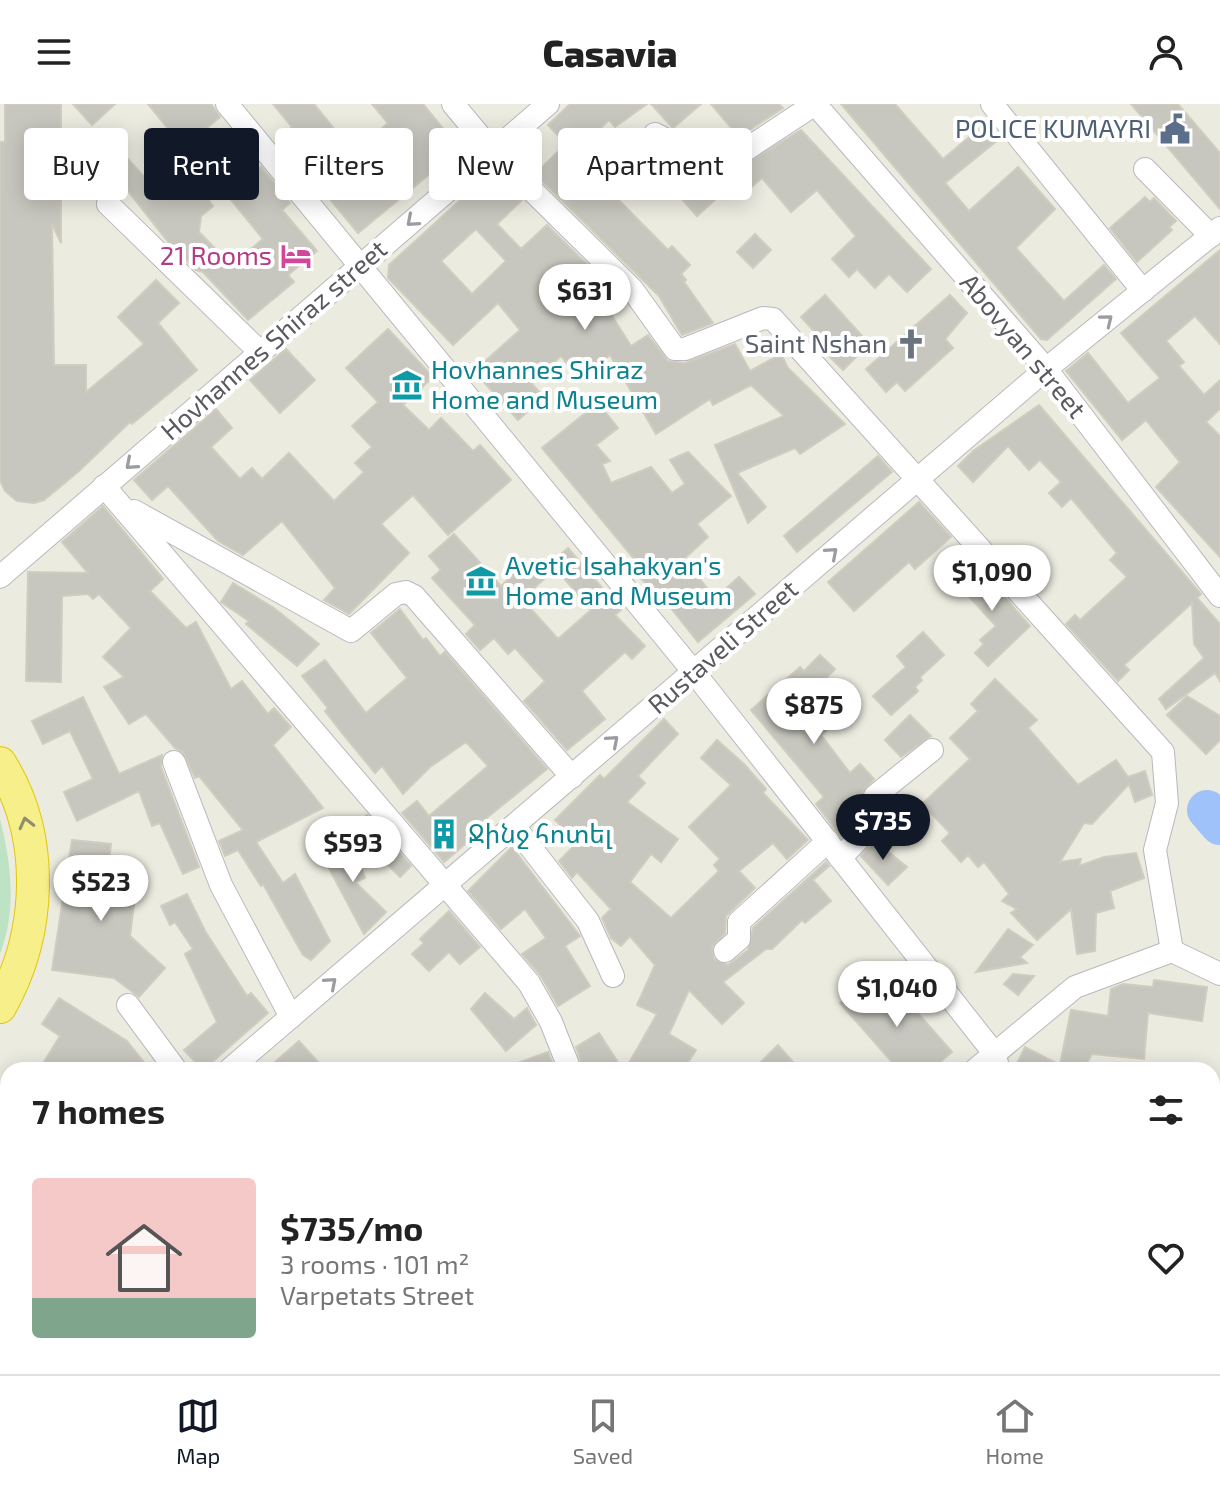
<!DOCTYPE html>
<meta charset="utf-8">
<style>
body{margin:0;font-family:"Exo 2","Noto Sans Armenian",sans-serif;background:#f2f2f2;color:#222;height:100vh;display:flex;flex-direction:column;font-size:30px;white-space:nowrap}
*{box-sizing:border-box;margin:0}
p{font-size:26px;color:#767676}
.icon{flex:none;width:44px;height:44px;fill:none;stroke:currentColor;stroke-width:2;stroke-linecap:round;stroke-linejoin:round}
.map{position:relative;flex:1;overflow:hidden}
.sheet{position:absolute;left:0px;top:958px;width:1220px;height:312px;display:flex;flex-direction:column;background:#fff;border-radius:24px 24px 0 0;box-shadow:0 4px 20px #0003}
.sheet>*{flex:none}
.banner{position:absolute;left:24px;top:24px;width:800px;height:72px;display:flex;gap:16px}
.price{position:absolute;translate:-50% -68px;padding:0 18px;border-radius:28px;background:#fff;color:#222;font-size:26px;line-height:52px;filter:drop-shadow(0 2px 4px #0008)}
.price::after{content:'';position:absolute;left:50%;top:48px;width:24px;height:18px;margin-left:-12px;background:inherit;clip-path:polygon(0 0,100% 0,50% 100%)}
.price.selected{background:#111827;color:#fff}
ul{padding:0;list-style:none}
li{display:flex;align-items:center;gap:24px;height:200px;padding:0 32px}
li span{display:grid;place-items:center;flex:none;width:224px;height:160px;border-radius:8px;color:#555}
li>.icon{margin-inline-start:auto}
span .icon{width:96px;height:96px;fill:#fffc;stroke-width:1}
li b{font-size:34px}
h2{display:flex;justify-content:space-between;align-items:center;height:96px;padding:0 32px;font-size:34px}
.pill{padding:0 28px;border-radius:8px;background:#fff;box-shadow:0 4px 20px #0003;font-size:28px;line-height:72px}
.pill.selected{background:#111827;color:#fff}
header{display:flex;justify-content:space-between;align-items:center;height:104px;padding:0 32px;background:#fff;font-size:36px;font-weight:800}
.menu{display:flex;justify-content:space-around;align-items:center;height:112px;border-top:2px solid #e0e0e0;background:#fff;font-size:22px;color:#767676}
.menu a{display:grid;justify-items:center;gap:4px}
.menu .selected{color:#111827}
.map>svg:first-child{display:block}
</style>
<header><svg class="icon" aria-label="menu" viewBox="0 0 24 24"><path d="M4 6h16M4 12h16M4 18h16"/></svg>Casavia<svg class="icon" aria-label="person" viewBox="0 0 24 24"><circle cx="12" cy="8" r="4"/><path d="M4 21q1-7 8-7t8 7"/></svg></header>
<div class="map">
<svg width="1220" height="1270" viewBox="0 0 1220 1270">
<rect width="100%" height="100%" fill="#ebebe0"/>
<g fill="#bde2c4">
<path d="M 0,715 C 11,758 17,807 0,850 Z"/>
<path d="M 220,1262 L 413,1262 L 418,1270 L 226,1270 Z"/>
</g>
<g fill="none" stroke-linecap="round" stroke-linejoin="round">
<path stroke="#a0c2fb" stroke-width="40" d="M 1207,706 L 1220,721"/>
</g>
<g fill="#c8c7bf" stroke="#cfcdbe" stroke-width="2" fill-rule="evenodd">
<path d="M 5,0 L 61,0 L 61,139 L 52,120 L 54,261 L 86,261 L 86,288 L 144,240 L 118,213 L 156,176 L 179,199 L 158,219 L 197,266 L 132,320 L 130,318 L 79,367 L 44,396 L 34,399 L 17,397 L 5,387 L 0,376 L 0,38 L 5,38 Z"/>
<path d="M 73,0 L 115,0 L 92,21 Z"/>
<path d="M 148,0 L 211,0 L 220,13 L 183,43 Z"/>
<path d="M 273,0 L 314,0 L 369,68 L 397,45 L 381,25 L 388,19 L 372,0 L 423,0 L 455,39 L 455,49 L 358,129 L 316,78 L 312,81 L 283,46 L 287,42 L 280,33 L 292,23 Z"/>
<path d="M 570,0 L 647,0 L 615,23 L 609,16 L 585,39 L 602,57 L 591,68 L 668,146 L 672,142 L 690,161 L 681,170 L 686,176 L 684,178 L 713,219 L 682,231 L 659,192 L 535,70 L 566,40 L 548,21 Z"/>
<path d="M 651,0 L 701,0 L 673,24 Z"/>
<path d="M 711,0 L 779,0 L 783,4 L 739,33 Z"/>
<path d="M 841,0 L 895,0 L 943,55 L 986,19 L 999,35 L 945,79 L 969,107 L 1018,63 L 1055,105 L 1016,144 L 1064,197 L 1104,161 L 1116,175 L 1047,236 L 1041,235 Z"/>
<path d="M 1131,0 L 1178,0 L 1220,49 L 1220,105 Z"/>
<path d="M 801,26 L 931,165 L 907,188 L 889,170 L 875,184 L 857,165 L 849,173 L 832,155 L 856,132 L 817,86 L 791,108 L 762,74 L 741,92 L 724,73 Z"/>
<path d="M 108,33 L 146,75 L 175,53 L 213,102 L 201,112 L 199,128 L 231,161 L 263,135 L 227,91 L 261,63 L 290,99 L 282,106 L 317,147 L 288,171 L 294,178 L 248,216 L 203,168 L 196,166 L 169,139 L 117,73 L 105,84 L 81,57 Z"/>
<path d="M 492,67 L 522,96 L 497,120 L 521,145 L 547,121 L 623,196 L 609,207 L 631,242 L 648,231 L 668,257 L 685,259 L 735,240 L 750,267 L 781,250 L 788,264 L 845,320 L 800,350 L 795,344 L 737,369 L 766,403 L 748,419 L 715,341 L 784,312 L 751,281 L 713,301 L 710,295 L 656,330 L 610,251 L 580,275 L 561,252 L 532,280 L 544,293 L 518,316 L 474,267 L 520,226 L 498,199 L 453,241 L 388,174 L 389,161 ZM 476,125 L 506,157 L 472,190 L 441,157 Z"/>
<path d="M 702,76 L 717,94 L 697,112 L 681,94 Z"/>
<path d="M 1145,93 L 1150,98 L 1154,94 L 1176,117 L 1169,123 L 1172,126 L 1137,158 L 1110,124 Z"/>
<path d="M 755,130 L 771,146 L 753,164 L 737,148 Z"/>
<path d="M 1220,146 L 1220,240 L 1195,212 L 1166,237 L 1184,258 L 1179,262 L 1204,291 L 1220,276 L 1220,305 L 1206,318 L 1220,332 L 1220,453 L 1156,383 L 1180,358 L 1146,316 L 1122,336 L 1066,267 L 1088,249 L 1128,299 L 1160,274 L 1121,229 Z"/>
<path d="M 825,191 L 862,232 L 855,238 L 863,246 L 843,266 L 819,242 L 824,238 L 801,213 Z"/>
<path d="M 950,191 L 967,209 L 945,235 L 953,244 L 905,287 L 897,278 L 886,288 L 866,265 Z"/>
<path d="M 388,225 L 433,273 L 403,301 L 429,326 L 441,314 L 473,347 L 480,341 L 511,376 L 448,431 L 413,391 L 381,420 L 409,449 L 349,510 L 324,496 L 335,484 L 282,417 L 243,451 L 218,437 L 168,382 L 152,396 L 134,376 L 216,305 L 232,324 L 211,343 L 240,375 L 252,364 L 262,375 L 289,349 L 334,397 L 364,368 L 355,359 L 372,343 L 352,322 L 378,298 L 346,264 Z"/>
<path d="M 286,245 L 315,276 L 280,309 L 250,276 Z"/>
<path d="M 598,299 L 618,324 L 596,341 L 610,357 L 602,360 L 611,379 L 651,363 L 672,389 L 685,380 L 670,356 L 688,348 L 731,392 L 697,420 L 708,433 L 684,455 L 715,494 L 739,473 L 755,490 L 698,538 L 651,479 L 648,482 L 635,468 L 641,463 L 542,344 Z"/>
<path d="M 1039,301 L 1201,490 L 1197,494 L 1220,520 L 1220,577 L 1215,569 L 1166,605 L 1159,595 L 1204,554 L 1194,540 L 1192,499 L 1124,561 L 1129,566 L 1118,577 L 1066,520 L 1075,511 L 1080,516 L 1127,473 L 1110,456 L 1117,449 L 1071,394 L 1062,403 L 1049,389 L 1061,378 L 1040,356 L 1029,366 L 1008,342 L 973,378 L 958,362 L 973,347 Z"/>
<path d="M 878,352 L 892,368 L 797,448 L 784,432 Z"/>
<path d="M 919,398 L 951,433 L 915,465 L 909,458 L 854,507 L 828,478 Z"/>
<path d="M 103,402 L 163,475 L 150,487 L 186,524 L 196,518 L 231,585 L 242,577 L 268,610 L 274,604 L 291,623 L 273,641 L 323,704 L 256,738 L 283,779 L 295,770 L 330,837 L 311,856 L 303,851 L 263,780 L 261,782 L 238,746 L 225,752 L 219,737 L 243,726 L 199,672 L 195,674 L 183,648 L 175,644 L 146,610 L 129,620 L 104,583 L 124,573 L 103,553 L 131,524 L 99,490 L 93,495 L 88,490 L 62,492 L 61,578 L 26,577 L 28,468 L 88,469 L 62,438 Z"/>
<path d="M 454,430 L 501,482 L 522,463 L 525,467 L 538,455 L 551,469 L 522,495 L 558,535 L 591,506 L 551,459 L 568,444 L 621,506 L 615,511 L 645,542 L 632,555 L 625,548 L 582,587 L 605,615 L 567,646 L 524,597 L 545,577 L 515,544 L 508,550 L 494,534 L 480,546 L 466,530 L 475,521 L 432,474 L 441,466 L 429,452 Z"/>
<path d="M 973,458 L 1030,522 L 988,562 L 975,549 L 984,540 L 980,536 L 996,522 L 954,476 Z"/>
<path d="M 233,479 L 274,504 L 319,540 L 297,562 L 246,520 L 249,517 L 221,498 Z"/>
<path d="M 400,505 L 423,536 L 426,534 L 440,552 L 445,548 L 547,665 L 467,730 L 471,735 L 444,758 L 402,709 L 417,697 L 429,712 L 488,662 L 466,638 L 430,663 L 403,690 L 382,662 L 375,669 L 342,629 L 325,607 L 328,604 L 302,572 L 325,556 L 366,609 L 407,574 L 371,529 Z"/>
<path d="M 923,528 L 944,551 L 920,573 L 922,576 L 915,583 L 918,587 L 891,611 L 873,592 L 906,563 L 897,552 Z"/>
<path d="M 820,551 L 835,565 L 802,598 L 827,626 L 821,631 L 850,669 L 860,660 L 874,675 L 862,688 L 868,705 L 841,733 L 816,700 L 824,693 L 751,606 L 800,563 L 804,567 Z"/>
<path d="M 995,575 L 1037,616 L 1028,624 L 1078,681 L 1116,656 L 1128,673 L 1145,667 L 1152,691 L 1135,698 L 1129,680 L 1092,720 L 1084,719 L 1060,758 L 1081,755 L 1079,762 L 1104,753 L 1136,749 L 1144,774 L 1110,787 L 1114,804 L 1096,809 L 1095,847 L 1077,850 L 1071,805 L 1037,836 L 1011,809 L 1017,805 L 1002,797 L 1009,790 L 984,758 L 978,763 L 968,751 L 961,758 L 942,737 L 950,729 L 922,700 L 970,655 L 950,634 L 978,607 L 971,600 Z"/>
<path d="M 1187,592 L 1220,612 L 1220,636 L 1206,650 L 1167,611 Z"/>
<path d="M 83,593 L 119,670 L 162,651 L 161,663 L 199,763 L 183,770 L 160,719 L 152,722 L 139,687 L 77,717 L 64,688 L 93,675 L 70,627 L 43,640 L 32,617 Z"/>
<path d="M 910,611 L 931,632 L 901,653 L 885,636 Z"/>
<path d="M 664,615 L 678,630 L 638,672 L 645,679 L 627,698 L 678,735 L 661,758 L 651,750 L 630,778 L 671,814 L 719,767 L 714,761 L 720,755 L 689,723 L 731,681 L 701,654 L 717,636 L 744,660 L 766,685 L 763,689 L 808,736 L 787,755 L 773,739 L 739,767 L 755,784 L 726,812 L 725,829 L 712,843 L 714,855 L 728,861 L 748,846 L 753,824 L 826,758 L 829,762 L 813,776 L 831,797 L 805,819 L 802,816 L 772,845 L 766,845 L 723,878 L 744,899 L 722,920 L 689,886 L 669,930 L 696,946 L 683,966 L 625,966 L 657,910 L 637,901 L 655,861 L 630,832 L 621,842 L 611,834 L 602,814 L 611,805 L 577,768 L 572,774 L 559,757 L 578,738 L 555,716 L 600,671 L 604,675 Z"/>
<path d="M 367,711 L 411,762 L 400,773 L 351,723 Z"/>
<path d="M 349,732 L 365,774 L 355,778 L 386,808 L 364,830 L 322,751 Z"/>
<path d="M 880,734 L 887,742 L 885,745 L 907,763 L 888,781 L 861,752 Z"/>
<path d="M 72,736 L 111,740 L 107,774 L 137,777 L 130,832 L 165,864 L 139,893 L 114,874 L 52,866 Z"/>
<path d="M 512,743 L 580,832 L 565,842 L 590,882 L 558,902 L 541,872 L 522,850 L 546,834 L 525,805 L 501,825 L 468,787 Z"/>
<path d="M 187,790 L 205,827 L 247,892 L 251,889 L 268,909 L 203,966 L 184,946 L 217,918 L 185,850 L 193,845 L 175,818 L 170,821 L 161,802 Z"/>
<path d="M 449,807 L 480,843 L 460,860 L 449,848 L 429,867 L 412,850 L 424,839 L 420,835 Z"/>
<path d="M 1008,825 L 1033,841 L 1020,853 L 1027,859 L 976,868 Z"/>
<path d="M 1013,870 L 1034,872 L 1018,891 L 1004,880 Z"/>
<path d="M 1154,876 L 1207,883 L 1202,917 L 1148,909 L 1144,955 L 1092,950 L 1083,966 L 1014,966 L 1025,943 L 1060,961 L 1071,906 L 1108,912 L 1111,885 L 1123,880 L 1153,883 Z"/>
<path d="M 862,880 L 883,895 L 894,882 L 952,948 L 931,966 L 899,966 L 840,899 Z"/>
<path d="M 485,889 L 514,915 L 527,904 L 536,921 L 506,947 L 471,905 Z"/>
<path d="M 59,894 L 127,937 L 150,966 L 39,966 L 60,932 L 42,920 Z"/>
<path d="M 599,929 L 623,966 L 584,966 L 576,943 Z"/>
<path d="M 299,937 L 325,966 L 266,966 Z"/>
<path d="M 778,941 L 800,966 L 753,966 Z"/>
<path d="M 548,948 L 555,966 L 504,966 L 504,964 Z"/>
</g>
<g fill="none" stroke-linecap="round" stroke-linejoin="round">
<g stroke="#b8b8be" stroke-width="24">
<g id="minor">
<path d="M 227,0 L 693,567 L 994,949 L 999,966"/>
<path d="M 453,0 L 493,48 L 632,185 L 675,245 L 685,245 L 763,214 L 773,215 L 1163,648 L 1167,699 L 1155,746 L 1172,847"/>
<path d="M 815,0 L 1046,265 L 1220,492"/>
<path d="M 992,0 L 1143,187"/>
<path d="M 655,30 L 699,53 L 730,56 L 815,0"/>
<path d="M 1145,65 L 1211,132"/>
<path d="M 108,100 L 260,248"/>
<path d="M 104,382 L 529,879 L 551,918 L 570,966"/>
<path d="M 134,407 L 351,527 L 396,490 L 406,488 L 414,492 L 572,673"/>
<path d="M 0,473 L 548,0"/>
<path d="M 174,658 L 221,781 L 291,913"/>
<path d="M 514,722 L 588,817 L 613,872"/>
<path d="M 840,754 L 888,705 L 875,692 L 932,646"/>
<path d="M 725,847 L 739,835 L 739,818 L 828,737"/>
<path d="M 1172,847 L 1220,870"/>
<path d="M 128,901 L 176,966"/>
<path d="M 229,966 L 1046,265 L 1220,124"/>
<path d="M 975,966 L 1075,883 L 1172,847"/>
<path d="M 0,1161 L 8,1154"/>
<path d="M 1212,1194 L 1220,1204"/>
<path d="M 443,1262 L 449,1270"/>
<path d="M 558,1270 L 565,1262"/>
<path d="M 701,1270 L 773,1270"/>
</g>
</g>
<g stroke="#e0c60a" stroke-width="34">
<g id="highway">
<path d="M 0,659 C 46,732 42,829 0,903"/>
<path d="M 0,1056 L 8,1065"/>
<path d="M 173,1262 L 179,1270"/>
</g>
</g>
<g stroke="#96c2ab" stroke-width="4" stroke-dasharray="8 4" stroke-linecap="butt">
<path d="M 113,1262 L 120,1270"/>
<path d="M 220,1262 L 226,1270"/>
<path d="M 305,1262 L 311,1270"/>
</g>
<use href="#minor" stroke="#fff" stroke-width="22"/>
<use href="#highway" stroke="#f7f08a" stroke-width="32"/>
</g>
<defs><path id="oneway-chevron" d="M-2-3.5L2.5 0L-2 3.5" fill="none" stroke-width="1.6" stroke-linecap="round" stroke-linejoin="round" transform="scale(2)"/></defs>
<g stroke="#9b9ca0">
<use href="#oneway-chevron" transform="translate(412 117) rotate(139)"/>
<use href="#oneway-chevron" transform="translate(1107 216) rotate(-39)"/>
<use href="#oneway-chevron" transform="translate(131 360) rotate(139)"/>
<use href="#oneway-chevron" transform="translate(832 449) rotate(-41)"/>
<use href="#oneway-chevron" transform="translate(613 637) rotate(-41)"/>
<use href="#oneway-chevron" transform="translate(331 879) rotate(-41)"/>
</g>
<use stroke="#908e6f" href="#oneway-chevron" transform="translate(26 719) rotate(-104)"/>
<defs>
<g id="civic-bare" transform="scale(2.4)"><path d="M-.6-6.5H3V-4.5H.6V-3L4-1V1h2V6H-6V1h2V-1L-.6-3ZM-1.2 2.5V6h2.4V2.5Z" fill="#5c6f8a" stroke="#fff" stroke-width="2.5" paint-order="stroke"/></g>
<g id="hotel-bare" transform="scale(2.4)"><path d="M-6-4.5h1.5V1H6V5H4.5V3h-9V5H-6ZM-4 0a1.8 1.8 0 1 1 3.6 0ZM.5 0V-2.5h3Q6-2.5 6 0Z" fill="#d1479c" stroke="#fff" stroke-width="2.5" paint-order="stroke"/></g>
<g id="church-bare" transform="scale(2.4)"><path d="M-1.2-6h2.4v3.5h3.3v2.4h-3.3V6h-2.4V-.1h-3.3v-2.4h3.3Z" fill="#6b7280" stroke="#fff" stroke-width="2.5" paint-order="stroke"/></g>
<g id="museum-bare" transform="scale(2.4)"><path d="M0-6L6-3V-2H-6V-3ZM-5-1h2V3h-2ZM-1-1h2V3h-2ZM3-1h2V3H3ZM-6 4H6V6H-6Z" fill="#0f9aa8" stroke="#fff" stroke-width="2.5" paint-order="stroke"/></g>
<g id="building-bare" transform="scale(2.4)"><path d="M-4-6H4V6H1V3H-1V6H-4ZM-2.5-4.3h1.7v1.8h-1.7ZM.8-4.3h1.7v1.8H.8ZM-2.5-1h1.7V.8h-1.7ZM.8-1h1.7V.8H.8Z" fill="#0f9aa8" stroke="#fff" stroke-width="2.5" paint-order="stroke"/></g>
</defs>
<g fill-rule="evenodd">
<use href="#civic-bare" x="1175" y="25"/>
<use href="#hotel-bare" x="296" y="152"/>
<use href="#church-bare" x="911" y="240"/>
<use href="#museum-bare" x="407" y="281"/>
<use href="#museum-bare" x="481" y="477"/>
<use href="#building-bare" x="444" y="730"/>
</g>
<g text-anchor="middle" stroke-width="8" stroke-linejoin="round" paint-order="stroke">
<g font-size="26" fill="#4e5e75" stroke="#fff" text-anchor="end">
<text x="1151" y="34">POLICE KUMAYRI</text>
</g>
<g font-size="26" fill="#b23c85" stroke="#fff" text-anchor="end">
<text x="272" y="161">21 Rooms</text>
</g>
<g font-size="26" fill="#595a60" stroke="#fff">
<text transform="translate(274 236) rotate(-41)" y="9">Hovhannes Shiraz street</text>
<text transform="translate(1023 242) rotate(50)" y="9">Abovyan street</text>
<text transform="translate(723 543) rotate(-41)" y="9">Rustaveli Street</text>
</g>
<g font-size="26" fill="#5b616d" stroke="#fff" text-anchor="end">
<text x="887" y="249">Saint Nshan</text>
</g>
<g font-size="26" fill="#0d838f" stroke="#fff" text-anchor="start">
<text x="431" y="275">Hovhannes Shiraz<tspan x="431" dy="30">Home and Museum</tspan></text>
<text x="505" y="471">Avetic Isahakyan's<tspan x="505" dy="30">Home and Museum</tspan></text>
<text x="468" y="739">Ջինջ հոտել</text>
</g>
</g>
</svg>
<b class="price" style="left:585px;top:228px">$631</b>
<b class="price" style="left:992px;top:509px">$1,090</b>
<b class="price" style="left:814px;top:642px">$875</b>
<b class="price selected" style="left:883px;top:758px">$735</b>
<b class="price" style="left:353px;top:780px">$593</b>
<b class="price" style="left:101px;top:819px">$523</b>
<b class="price" style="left:897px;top:925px">$1,040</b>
<div class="banner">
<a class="pill">Buy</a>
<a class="pill selected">Rent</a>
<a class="pill">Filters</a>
<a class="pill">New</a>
<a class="pill">Apartment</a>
</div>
<section class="sheet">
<h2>7 homes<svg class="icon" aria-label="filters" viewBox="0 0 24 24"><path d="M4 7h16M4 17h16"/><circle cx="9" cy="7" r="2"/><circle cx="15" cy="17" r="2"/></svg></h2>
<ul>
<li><span style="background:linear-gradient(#f6c9c9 75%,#7fa58c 0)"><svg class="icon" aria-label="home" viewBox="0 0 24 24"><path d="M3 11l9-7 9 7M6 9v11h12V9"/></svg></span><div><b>$735/mo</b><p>3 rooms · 101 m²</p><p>Varpetats Street</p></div><svg class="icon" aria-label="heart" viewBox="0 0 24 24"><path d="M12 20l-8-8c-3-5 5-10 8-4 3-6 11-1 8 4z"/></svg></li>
</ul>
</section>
</div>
<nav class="menu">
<a class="selected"><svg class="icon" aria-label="map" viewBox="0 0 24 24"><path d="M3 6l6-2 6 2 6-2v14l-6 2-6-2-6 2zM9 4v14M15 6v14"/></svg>Map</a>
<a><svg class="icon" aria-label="saved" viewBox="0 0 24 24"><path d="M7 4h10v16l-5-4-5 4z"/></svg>Saved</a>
<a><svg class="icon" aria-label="home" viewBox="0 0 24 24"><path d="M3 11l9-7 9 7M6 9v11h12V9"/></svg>Home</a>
</nav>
